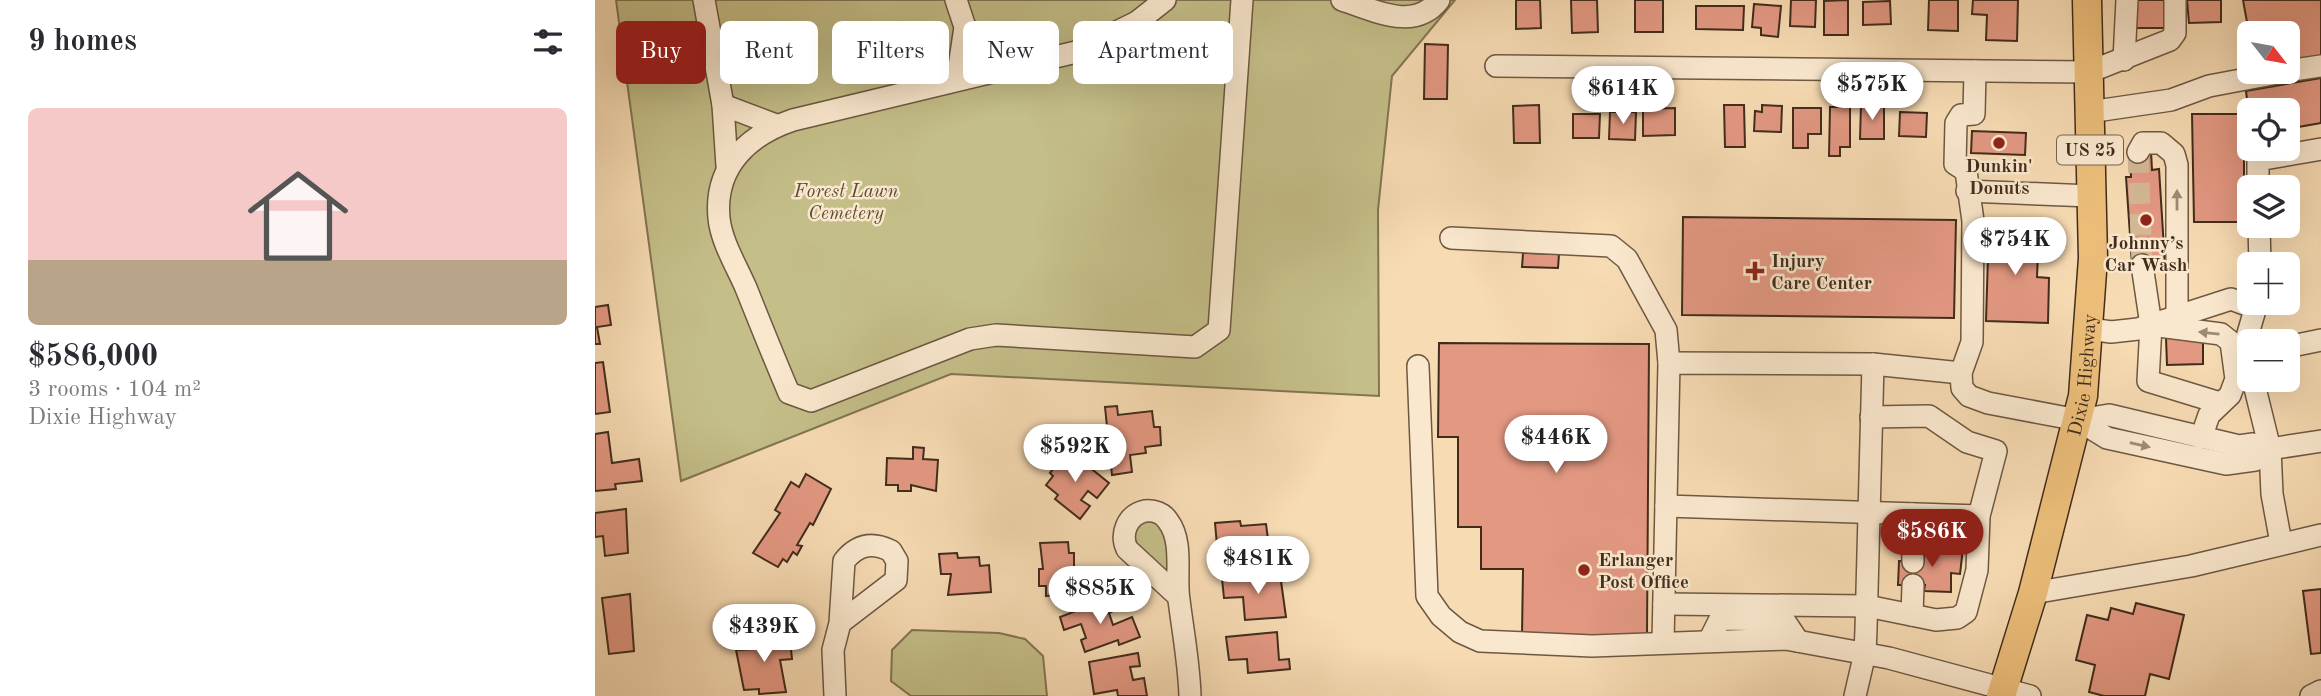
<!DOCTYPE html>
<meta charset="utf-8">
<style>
body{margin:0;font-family:"Old Standard TT",serif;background:#f7f7f7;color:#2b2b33;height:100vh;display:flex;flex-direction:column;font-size:26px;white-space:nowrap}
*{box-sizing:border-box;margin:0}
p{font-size:23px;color:#7c7c81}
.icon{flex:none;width:38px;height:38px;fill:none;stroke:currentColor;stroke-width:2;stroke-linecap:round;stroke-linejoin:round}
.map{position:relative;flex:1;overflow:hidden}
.details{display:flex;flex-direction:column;background:#fff;width:595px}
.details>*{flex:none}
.hud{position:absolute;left:21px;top:21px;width:665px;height:63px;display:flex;gap:14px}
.needle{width:46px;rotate:121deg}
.buttons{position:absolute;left:1642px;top:21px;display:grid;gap:14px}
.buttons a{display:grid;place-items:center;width:63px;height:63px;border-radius:10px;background:#fff;box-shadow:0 7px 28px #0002;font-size:35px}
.price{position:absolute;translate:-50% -60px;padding:0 16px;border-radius:24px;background:#fff;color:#222;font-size:23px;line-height:46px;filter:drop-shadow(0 2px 4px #0008)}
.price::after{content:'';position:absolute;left:50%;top:42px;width:21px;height:16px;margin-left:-10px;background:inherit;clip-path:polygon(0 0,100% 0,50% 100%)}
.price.current{background:#8f2418;color:#fff}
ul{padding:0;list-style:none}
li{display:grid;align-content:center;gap:14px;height:371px;padding:0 28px}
li span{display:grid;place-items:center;height:217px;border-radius:10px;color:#555}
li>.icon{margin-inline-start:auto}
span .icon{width:126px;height:126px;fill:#fffc;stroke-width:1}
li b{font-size:30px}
h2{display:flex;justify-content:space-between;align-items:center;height:84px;padding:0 28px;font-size:30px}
.tag{padding:0 24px;border-radius:10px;background:#fff;box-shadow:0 7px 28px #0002;font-size:24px;line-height:63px}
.tag.current{background:#8f2418;color:#fff}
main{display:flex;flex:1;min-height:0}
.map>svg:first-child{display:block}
</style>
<main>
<section class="details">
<h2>9 homes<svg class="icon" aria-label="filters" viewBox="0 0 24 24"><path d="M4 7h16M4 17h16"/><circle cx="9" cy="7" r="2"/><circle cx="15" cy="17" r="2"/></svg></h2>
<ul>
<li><span style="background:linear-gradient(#f6c9c9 70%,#b9a48a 0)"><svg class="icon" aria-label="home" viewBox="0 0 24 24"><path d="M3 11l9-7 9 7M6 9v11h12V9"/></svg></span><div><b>$586,000</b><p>3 rooms · 104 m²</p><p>Dixie Highway</p></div></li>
</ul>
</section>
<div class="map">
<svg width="1726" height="696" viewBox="0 0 1726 696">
<rect width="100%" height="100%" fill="#f7dbb3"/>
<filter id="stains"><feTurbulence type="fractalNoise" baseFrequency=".00286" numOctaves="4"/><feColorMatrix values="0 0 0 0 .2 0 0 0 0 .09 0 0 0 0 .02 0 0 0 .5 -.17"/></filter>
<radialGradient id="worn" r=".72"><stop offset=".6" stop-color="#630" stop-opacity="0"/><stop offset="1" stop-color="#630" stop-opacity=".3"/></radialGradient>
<g fill="#c4be88" stroke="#827552" stroke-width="2">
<path d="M 21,0 L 860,0 L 797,76 L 783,210 L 784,396 L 356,374 L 86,481 Z"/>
<path d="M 550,519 L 568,524 L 579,584 L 536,538 L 537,530 Z"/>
<path d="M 317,630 L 404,633 L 430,639 L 448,656 L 452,696 L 316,696 L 296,681 L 297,650 Z"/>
</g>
<g fill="#e39882" stroke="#412c1c" stroke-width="2">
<path d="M 921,0 L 945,0 L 946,28 L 921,29 Z"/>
<path d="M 976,0 L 1002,0 L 1003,32 L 977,33 Z"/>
<rect x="1040" y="0" width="28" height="32"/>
<path d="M 1196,0 L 1221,0 L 1220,27 L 1195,26 Z"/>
<path d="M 1253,0 L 1253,35 L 1229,35 L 1229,1 Z"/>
<path d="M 1334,0 L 1363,0 L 1363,31 L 1333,30 Z"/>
<path d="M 1378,0 L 1423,0 L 1422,41 L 1391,40 L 1392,15 L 1377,14 Z"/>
<path d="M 1536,0 L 1576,0 L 1576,28 L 1537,28 Z"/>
<path d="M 1592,0 L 1626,0 L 1626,22 L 1594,23 Z"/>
<path d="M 1648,0 L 1726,0 L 1726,58 L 1692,64 L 1692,33 L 1654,33 Z"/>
<path d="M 1295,1 L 1296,24 L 1268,25 L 1268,2 Z"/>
<path d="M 1159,4 L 1186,6 L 1183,37 L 1166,35 L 1166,28 L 1157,27 Z"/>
<path d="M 1101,6 L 1149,6 L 1148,30 L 1101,29 Z"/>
<path d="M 830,44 L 853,45 L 852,99 L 829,99 Z"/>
<path d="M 1726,78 L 1726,123 L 1692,129 L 1692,110 L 1654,110 L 1654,115 L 1651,91 Z"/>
<path d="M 944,105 L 945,143 L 919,143 L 918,106 Z"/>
<path d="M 1129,105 L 1149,105 L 1150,147 L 1130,147 Z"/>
<path d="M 1167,105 L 1187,106 L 1186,132 L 1159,131 L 1160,111 L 1167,112 Z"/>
<path d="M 1266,105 L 1289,105 L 1289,139 L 1265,139 Z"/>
<path d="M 1235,107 L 1255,107 L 1255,147 L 1245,147 L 1245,156 L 1234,156 Z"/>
<path d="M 1080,108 L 1080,135 L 1048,136 L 1048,109 Z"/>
<path d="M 1198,108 L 1226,108 L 1226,134 L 1213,134 L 1213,148 L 1198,148 Z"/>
<path d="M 1015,112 L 1041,112 L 1040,140 L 1014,139 Z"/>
<path d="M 1305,112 L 1332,113 L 1331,137 L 1304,136 Z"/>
<path d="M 978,114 L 1005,114 L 1004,138 L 978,138 Z"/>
<path d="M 1597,114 L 1649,114 L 1649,222 L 1599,222 Z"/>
<path d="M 1377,131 L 1431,133 L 1430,155 L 1376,153 Z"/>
<path d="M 1556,151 L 1557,170 L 1564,169 L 1570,264 L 1543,266 L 1537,264 L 1531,177 L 1536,177 L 1535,152 Z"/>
<path d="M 1088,217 L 1361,220 L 1359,318 L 1087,315 Z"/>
<path d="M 1394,223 L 1438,224 L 1437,252 L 1443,252 L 1442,277 L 1454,278 L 1453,323 L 1391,321 Z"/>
<path d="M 928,253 L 964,254 L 963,268 L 927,267 Z"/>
<path d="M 13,305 L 16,325 L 2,327 L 5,344 L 0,344 L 0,307 Z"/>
<path d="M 1608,337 L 1608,364 L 1572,365 L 1571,338 Z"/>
<path d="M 844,343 L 1054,344 L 1052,636 L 927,635 L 928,569 L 886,569 L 886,527 L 863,527 L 863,437 L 843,437 Z"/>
<path d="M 8,362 L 15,412 L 0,414 L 0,363 Z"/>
<path d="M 522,406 L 523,415 L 557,411 L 559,427 L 565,427 L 566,445 L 550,447 L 551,453 L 535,455 L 537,472 L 517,475 L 510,407 Z"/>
<path d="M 13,432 L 17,463 L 44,459 L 47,481 L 20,484 L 21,489 L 0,491 L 0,434 Z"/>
<path d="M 318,447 L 329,448 L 328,459 L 343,460 L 341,491 L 316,485 L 316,491 L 303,491 L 303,485 L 291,485 L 292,458 L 318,459 Z"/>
<path d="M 473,450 L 514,483 L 502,498 L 493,491 L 486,500 L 495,506 L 485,519 L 460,499 L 463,495 L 451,485 L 458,476 L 455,473 Z"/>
<path d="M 211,474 L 236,489 L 218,525 L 215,523 L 202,545 L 207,546 L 202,555 L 198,552 L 192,562 L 188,559 L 183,567 L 158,553 L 185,513 L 180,510 L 196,482 L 204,487 Z"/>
<path d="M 31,509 L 33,553 L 10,556 L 8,536 L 0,537 L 0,513 Z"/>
<path d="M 645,521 L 646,526 L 671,524 L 674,547 L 683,546 L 685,560 L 643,564 L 641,543 L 622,545 L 620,523 Z"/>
<path d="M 473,542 L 474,553 L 479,553 L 479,567 L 496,567 L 496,588 L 468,589 L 468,595 L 451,596 L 451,586 L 444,586 L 444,569 L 448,569 L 445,543 Z"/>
<path d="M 1329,544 L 1368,548 L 1365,574 L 1356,573 L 1356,592 L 1329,591 L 1330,585 L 1303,585 L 1304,561 L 1329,562 Z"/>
<path d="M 362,553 L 363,558 L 384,557 L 385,566 L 394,565 L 396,592 L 353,595 L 356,574 L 346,574 L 344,554 Z"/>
<path d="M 685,574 L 691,617 L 650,620 L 648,597 L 629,598 L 627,579 Z"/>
<path d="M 1726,589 L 1726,653 L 1716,654 L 1708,591 Z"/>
<path d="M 35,594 L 39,651 L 14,654 L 7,598 Z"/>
<path d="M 514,598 L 518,611 L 514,613 L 518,625 L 537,617 L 545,637 L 524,645 L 523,640 L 490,652 L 486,640 L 491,638 L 486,624 L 469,630 L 465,617 Z"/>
<path d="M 1541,603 L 1589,615 L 1574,679 L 1555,674 L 1550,696 L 1509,696 L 1494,692 L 1500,665 L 1481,660 L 1492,615 L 1513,620 L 1516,608 L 1538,614 Z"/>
<path d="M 175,629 L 176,641 L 195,640 L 197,659 L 185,660 L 191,692 L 164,694 L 164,689 L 149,690 L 141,650 L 159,649 L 158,631 Z"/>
<path d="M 682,632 L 684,660 L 694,659 L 695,669 L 653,673 L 652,659 L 634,660 L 631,637 Z"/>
<path d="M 543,653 L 545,666 L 535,667 L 538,680 L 549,678 L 552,696 L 523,696 L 522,690 L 499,694 L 494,662 Z"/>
</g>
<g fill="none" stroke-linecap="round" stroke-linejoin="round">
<path stroke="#d3b895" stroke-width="21" stroke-dasharray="21 10" stroke-linecap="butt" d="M 1543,152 L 1547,265"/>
<g stroke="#6e5842" stroke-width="24">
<g id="minor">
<path d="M 109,0 L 128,105 L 132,166"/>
<path d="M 361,0 L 370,27 L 362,80"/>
<path d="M 570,0 L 542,22 L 481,52 L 198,120 C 153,135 119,167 124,218 C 126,241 142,267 151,288 C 165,323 179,358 194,393 L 216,401 L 375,339 L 401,335 L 600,347 L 624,330 L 647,0"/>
<path d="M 747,0 C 779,10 819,32 844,0"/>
<path d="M 370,27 L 415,68"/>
<path d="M 1529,60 L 1532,0"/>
<path d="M 901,66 L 1494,72 L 1575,40 L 1580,33 L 1580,0"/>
<path d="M 1380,71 L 1379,114 L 1366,115 L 1361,123 L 1360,164 L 1371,171 L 1378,221 L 1377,342 L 1366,373 L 1367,388 L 1374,396 L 1393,403 L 1483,420 L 1514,415 L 1644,446 L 1658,444 L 1675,449 L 1726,441"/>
<path d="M 1692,71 L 1726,66"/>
<path d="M 128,105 L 181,125"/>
<path d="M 1494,112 L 1576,100 L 1614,86 L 1688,72"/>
<path d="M 1543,152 L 1548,143 L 1566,143 L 1579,154 L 1582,165 L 1582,317"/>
<path d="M 1663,187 L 1663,160 L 1726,149"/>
<path d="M 1372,191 L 1496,196"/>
<path d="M 1664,226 L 1665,264"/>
<path d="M 856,238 L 1016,246 L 1032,259 L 1071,330 L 1074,363"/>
<path d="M 1547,265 L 1556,325 L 1553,381 L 1625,403"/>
<path d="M 1556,325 L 1626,334 L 1636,342 L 1641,379 L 1635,395 L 1614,415 L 1606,438"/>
<path d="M 1495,329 L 1516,332 L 1543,329 L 1636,299 L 1660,308"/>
<path d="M 1692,347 L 1726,340"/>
<path d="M 1654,353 L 1652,337 L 1662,303"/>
<path d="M 823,366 L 832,596 L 846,616 L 865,632 L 885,641 L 997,646 L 1191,639 L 1294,658 L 1435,696"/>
<path d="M 1658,380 L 1675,449 L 1677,494 L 1686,543"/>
<path d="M 1483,420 L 1512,438 L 1631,464 L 1660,460 L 1675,449"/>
<path d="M 1071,506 L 1384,516"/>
<path d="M 1317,514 L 1318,562"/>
<path d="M 1438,593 L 1596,566 L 1726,535"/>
<path d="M 583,596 L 532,549 C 525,534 532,515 550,511 C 559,510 568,513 573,521 C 589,542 580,576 584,600 C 588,632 594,663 595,696"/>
<path d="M 1069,604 L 1272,606 L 1341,620 L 1362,618 L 1371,612 L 1382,570 L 1384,516 L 1401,451 L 1372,442 L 1334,416 L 1276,417"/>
<path d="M 1317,615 L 1318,585"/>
<path d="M 1114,641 L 1125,619 L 1189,620 L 1203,641"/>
<path d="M 1068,642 L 1074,363 L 1278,364 L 1366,373"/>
<path d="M 240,696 L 238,650 L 245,623 L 249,561 C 262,545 276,541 296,551 L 302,561 L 301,580 L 245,623"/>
<path d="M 1260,696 L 1270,653 L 1271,629 L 1278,364"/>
<path d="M 1716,696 L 1726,691"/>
</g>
</g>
<g stroke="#412c1c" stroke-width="31">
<g id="major">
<path id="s1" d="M 1406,696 L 1438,593 L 1488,396 L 1498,258 L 1492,0"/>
</g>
</g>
<use href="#minor" stroke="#fae8ce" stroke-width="21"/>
<use href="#major" stroke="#ecbe7a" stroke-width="28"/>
</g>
<defs><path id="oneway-solid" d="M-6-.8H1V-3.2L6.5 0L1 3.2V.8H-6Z" transform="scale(1.75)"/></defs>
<g fill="#9e8a75">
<use href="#oneway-solid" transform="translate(1582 200) rotate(-90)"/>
<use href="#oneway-solid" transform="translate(1614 333) rotate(-174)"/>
<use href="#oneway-solid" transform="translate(1545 445) rotate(13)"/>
</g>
<g fill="#8f2418" stroke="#fae8ce" stroke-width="2.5">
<circle cx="1404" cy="143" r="7"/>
<circle cx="1551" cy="220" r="7"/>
<path d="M1156.5 260.5h7v7h7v7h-7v7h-7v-7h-7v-7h7z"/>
<circle cx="989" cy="570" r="7"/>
</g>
<g text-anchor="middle" stroke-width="5" stroke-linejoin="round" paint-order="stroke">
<rect fill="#fae8ce" stroke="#786451" stroke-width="2" x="1462" y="135.5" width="66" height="29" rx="5"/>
<g font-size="18" font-weight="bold" fill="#412c1c">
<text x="1495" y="156">US 25</text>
</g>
<g font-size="19" font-weight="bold" fill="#412c1c" stroke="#fae8ce">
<text x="1404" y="172">Dunkin'<tspan x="1404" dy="22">Donuts</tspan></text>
<text x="1551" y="249">Johnny’s<tspan x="1551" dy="22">Car Wash</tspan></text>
<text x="1176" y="267" text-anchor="start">Injury<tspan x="1176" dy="22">Care Center</tspan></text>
<text x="1003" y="566" text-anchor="start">Erlanger<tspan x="1003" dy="22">Post Office</tspan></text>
</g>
<g font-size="19" font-style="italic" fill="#5b4932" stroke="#fae8ce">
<text x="251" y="197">Forest Lawn<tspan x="251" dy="22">Cemetery</tspan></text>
</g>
<g font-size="19" fill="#412c1c" stroke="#fae8ce">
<text dy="7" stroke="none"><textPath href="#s1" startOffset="332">Dixie Highway</textPath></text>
</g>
</g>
<rect width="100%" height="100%" filter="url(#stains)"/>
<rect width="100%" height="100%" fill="url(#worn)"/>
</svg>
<div class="buttons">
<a><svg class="needle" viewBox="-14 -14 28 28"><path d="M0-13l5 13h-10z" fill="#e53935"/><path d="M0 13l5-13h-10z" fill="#7c7c81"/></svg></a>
<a><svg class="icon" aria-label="locate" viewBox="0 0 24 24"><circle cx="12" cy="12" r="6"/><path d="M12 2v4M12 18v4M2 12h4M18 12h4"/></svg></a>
<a><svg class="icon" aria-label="layers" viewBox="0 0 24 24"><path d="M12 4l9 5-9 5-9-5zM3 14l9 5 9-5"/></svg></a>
<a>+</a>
<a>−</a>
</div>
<b class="price" style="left:1277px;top:122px">$575K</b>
<b class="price" style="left:1028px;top:126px">$614K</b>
<b class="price" style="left:1420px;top:277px">$754K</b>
<b class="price" style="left:961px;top:475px">$446K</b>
<b class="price" style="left:480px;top:484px">$592K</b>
<b class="price current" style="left:1337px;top:569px">$586K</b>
<b class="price" style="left:663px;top:596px">$481K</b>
<b class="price" style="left:505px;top:626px">$885K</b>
<b class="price" style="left:169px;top:664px">$439K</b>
<div class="hud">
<a class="tag current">Buy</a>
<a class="tag">Rent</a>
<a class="tag">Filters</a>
<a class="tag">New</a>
<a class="tag">Apartment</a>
</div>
</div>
</main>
